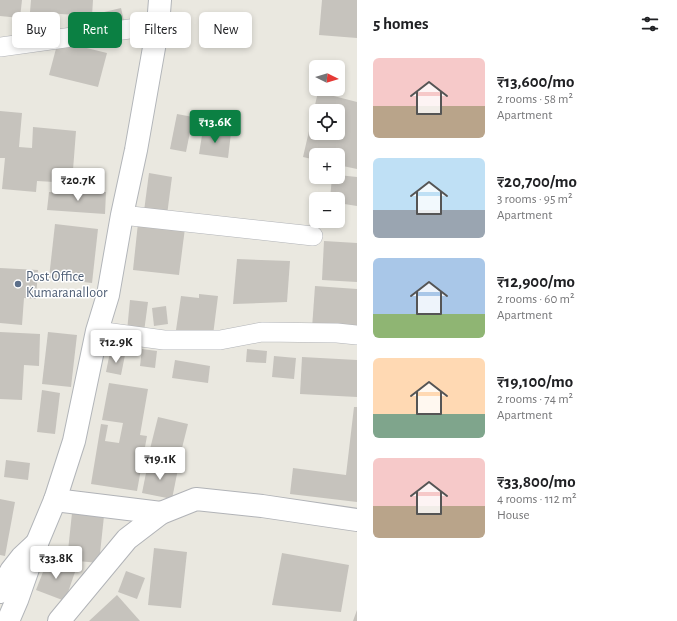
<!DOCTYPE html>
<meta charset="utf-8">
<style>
body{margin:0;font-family:"Alegreya Sans",sans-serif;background:#f2f2f2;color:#202124;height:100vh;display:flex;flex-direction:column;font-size:15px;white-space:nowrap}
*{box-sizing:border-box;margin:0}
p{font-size:13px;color:#757577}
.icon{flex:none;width:22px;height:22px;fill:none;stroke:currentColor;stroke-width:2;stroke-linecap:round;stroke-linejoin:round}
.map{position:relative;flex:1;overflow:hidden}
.side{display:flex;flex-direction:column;background:#fff;width:320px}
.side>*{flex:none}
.guide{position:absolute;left:12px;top:12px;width:285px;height:36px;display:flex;gap:8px}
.needle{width:26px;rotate:95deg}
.tools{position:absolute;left:309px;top:60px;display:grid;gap:8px}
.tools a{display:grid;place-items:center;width:36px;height:36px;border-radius:6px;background:#fff;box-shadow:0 2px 6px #0003;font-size:20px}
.price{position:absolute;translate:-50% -34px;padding:0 9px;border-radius:4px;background:#fff;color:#222;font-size:13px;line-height:26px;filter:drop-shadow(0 1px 2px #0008)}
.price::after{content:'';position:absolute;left:50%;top:24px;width:12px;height:9px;margin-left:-6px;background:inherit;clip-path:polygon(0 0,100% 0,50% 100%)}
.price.selected{background:#0b8043;color:#fff}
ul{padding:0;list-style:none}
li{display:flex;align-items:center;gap:12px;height:100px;padding:0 16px}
li span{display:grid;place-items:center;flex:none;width:112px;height:80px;border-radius:6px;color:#555}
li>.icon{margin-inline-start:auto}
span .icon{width:48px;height:48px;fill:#fffc;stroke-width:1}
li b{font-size:17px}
h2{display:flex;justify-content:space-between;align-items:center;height:48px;padding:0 16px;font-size:17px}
.tag{padding:0 14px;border-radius:6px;background:#fff;box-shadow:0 2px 6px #0003;font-size:14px;line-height:36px}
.tag.selected{background:#0b8043;color:#fff}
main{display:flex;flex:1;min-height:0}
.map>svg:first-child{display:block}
</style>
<main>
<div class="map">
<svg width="357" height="621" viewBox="0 0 357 621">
<rect width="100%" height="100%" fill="#eae8e0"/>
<g fill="#c6c3bd" fill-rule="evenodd">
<path d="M 0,0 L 22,0 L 20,18 L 0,16 Z"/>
<path d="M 31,0 L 93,0 L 92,16 L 30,12 Z"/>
<path d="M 322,0 L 357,0 L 357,38 L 319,35 Z"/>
<path d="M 121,8 L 124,21 L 104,26 L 100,13 Z"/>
<path d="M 58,41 L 107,53 L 98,87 L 49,75 Z"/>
<path d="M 318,92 L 357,102 L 357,169 L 338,165 L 338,155 L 316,155 L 316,160 L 303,157 ZM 316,111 L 338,111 L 338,133 L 316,133 Z"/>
<path d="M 204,110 L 228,114 L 226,126 L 202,122 Z"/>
<path d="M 0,111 L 22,113 L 19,147 L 32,148 L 33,127 L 76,131 L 72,183 L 37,181 L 36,192 L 2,189 L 5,158 L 0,158 Z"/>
<path d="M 177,114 L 193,117 L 186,152 L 170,149 Z"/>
<path d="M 203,129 L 231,133 L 228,158 L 199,154 Z"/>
<path d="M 149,173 L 172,177 L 167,215 L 144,211 Z"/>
<path d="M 338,175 L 357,177 L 357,206 L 338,203 L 338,199 L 330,199 L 332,177 L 338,177 Z"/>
<path d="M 69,190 L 106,192 L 105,214 L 47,210 L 49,192 L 69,193 Z"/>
<path d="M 138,223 L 185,228 L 179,275 L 133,270 Z"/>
<path d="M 55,224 L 98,229 L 92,283 L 49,278 Z"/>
<path d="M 324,241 L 357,243 L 357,282 L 322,280 Z"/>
<path d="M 237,259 L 290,261 L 287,302 L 233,304 Z"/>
<path d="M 0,268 L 38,270 L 36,299 L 24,298 L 22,325 L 0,323 Z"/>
<path d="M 315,286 L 357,289 L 357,331 L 312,328 Z"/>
<path d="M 199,294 L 218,296 L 213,335 L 176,330 L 181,296 L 199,298 Z"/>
<path d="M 130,300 L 148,302 L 144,332 L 127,331 Z"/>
<path d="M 166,306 L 168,324 L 154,326 L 152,308 Z"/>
<path d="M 0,332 L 40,334 L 39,366 L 24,365 L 22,400 L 0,399 Z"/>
<path d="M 48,332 L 77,335 L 71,387 L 42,384 Z"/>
<path d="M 142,349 L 157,351 L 155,368 L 140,366 Z"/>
<path d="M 247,349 L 267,351 L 266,363 L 246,362 Z"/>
<path d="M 110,352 L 125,355 L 121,375 L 106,372 Z"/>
<path d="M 274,356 L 296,358 L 294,379 L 272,377 Z"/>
<path d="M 302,357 L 357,360 L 357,397 L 300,394 Z"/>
<path d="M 175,360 L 210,366 L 208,383 L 172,378 Z"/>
<path d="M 109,383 L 148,389 L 140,435 L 147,436 L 137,491 L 91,484 L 101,424 L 108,425 L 105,441 L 119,443 L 123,423 L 102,420 Z"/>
<path d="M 42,390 L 60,393 L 55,434 L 37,432 Z"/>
<path d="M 354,407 L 357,407 L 357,502 L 290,494 L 293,468 L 346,475 Z"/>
<path d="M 158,417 L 188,424 L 177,468 L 147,461 Z"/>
<path d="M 6,460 L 30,463 L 28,480 L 4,477 Z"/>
<path d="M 148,463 L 178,469 L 172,499 L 142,493 Z"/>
<path d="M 0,499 L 15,502 L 5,556 L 0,555 Z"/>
<path d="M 72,513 L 104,516 L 99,563 L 67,560 Z"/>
<path d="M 154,548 L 187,552 L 181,608 L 148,605 Z"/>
<path d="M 282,553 L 349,565 L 341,612 L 272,605 Z"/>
<path d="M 48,559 L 76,569 L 65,601 L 36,590 Z"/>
<path d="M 126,571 L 145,578 L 137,599 L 118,592 Z"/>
<path d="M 117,595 L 140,621 L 89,621 Z"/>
<path d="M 357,610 L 357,621 L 353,621 Z"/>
</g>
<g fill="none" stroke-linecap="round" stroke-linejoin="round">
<g stroke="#b1b3b7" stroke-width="20">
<g id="minor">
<path d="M 0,47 L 158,25"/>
<path d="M 122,215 L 313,236"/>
<path d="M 97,331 L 164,340 L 220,340 L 262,332 L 337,333 L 357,335"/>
</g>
</g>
<g stroke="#b1b3b7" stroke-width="24">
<g id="tertiary">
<path d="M 55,500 L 161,513"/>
<path d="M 0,592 L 11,571 L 22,557 L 37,543"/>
<path d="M 59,621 L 127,539 L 161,513 L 196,499 L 262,506 L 357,520"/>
</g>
</g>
<g stroke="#b2b5b9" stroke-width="24">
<path id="secondary" d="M 8,621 L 17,600 L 37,543 L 55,500 L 74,441 L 97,331 L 108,295 L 122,215 L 136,150 L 158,25 L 160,0"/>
</g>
<use href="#minor" stroke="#fff" stroke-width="19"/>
<use href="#tertiary" stroke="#fff" stroke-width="22"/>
<use href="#secondary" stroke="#fff" stroke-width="22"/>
</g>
<circle fill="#5c6f8a" stroke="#fff" stroke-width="1.5" cx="18" cy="284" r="4"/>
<g text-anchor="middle" stroke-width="3" stroke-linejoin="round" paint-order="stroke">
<g font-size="14" fill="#4e5e75" stroke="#fff" text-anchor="start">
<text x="26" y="281">Post Office<tspan x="26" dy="16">Kumaranalloor</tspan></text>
</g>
</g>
</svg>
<div class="tools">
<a><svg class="needle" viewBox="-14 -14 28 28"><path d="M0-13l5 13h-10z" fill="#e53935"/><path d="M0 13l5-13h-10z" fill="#757577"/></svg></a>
<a><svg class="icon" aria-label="locate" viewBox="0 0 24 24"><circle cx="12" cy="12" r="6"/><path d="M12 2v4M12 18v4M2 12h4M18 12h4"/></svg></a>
<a>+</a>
<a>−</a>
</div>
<b class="price selected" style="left:215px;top:144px">₹13.6K</b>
<b class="price" style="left:78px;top:202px">₹20.7K</b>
<b class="price" style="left:116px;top:364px">₹12.9K</b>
<b class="price" style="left:160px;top:481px">₹19.1K</b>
<b class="price" style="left:56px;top:580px">₹33.8K</b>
<div class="guide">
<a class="tag">Buy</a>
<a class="tag selected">Rent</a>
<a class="tag">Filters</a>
<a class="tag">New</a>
</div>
</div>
<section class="side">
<h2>5 homes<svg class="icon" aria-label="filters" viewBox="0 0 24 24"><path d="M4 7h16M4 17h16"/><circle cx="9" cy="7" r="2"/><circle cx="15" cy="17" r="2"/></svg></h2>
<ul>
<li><span style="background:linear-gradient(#f6c9c9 60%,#b9a48a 0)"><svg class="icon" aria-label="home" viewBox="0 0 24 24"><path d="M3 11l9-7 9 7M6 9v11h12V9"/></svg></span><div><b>₹13,600/mo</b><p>2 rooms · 58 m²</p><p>Apartment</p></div></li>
<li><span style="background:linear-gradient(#bfe0f5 65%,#9aa5b1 0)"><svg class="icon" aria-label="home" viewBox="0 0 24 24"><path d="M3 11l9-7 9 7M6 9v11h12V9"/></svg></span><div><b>₹20,700/mo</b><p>3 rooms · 95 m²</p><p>Apartment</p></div></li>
<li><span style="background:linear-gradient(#a9c7e8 70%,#8fb573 0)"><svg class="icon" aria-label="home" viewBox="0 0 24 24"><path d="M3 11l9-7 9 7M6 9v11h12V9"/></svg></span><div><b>₹12,900/mo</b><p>2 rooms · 60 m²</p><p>Apartment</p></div></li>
<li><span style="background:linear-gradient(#ffd9b3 70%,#7fa58c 0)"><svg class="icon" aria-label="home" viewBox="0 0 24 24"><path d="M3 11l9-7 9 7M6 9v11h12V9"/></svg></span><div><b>₹19,100/mo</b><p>2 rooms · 74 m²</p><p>Apartment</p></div></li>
<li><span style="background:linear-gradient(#f6c9c9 60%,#b9a48a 0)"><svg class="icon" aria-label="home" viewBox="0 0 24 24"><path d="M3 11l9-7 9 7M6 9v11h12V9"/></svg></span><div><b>₹33,800/mo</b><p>4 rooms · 112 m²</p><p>House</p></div></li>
</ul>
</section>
</main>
